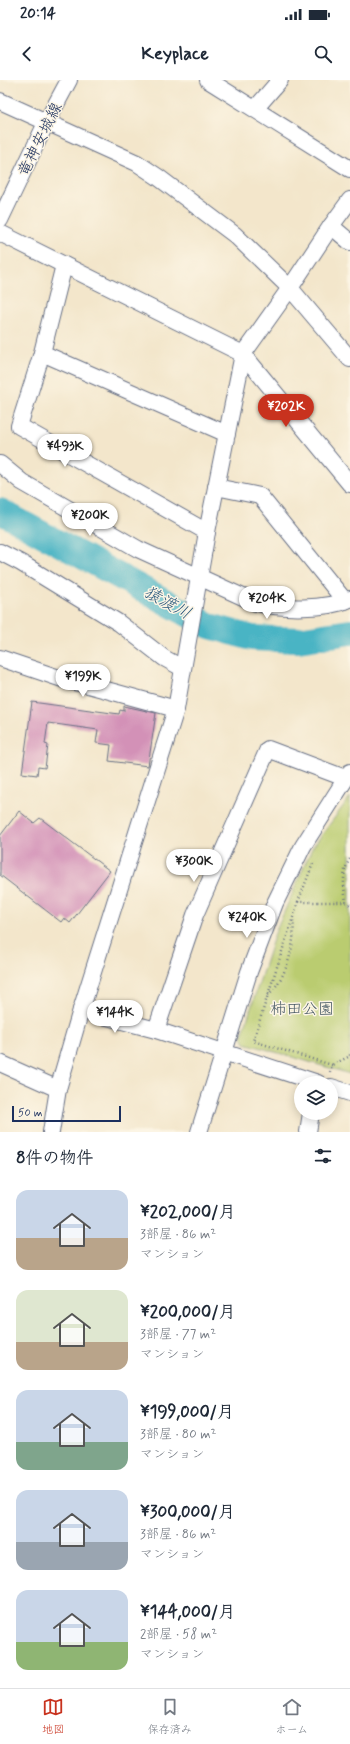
<!DOCTYPE html>
<html lang="ja">
<meta charset="utf-8">
<style>
body{margin:0;font-family:Mynerve,"Klee One",sans-serif;background:#f2f2f3;color:#1f2937;height:100vh;display:flex;flex-direction:column;font-size:15px;white-space:nowrap}
*{box-sizing:border-box;margin:0}
p{font-size:13px;color:#747a83}
.icon{flex:none;width:22px;height:22px;fill:none;stroke:currentColor;stroke-width:2;stroke-linecap:round;stroke-linejoin:round}
.map{position:relative;height:1052px;overflow:hidden}
.sheet{display:flex;flex-direction:column;background:#fff;flex:1}
.sheet>*{flex:none}
.buttons{position:absolute;left:294px;top:996px;display:grid;gap:8px}
.buttons a{display:grid;place-items:center;width:44px;height:44px;border-radius:50%;background:#fff;box-shadow:0 2px 10px #0003;font-size:20px}
.scale{position:absolute;left:12px;bottom:10px;width:109px;box-sizing:border-box;padding-left:4px;border:2px solid #1b2f5e;border-top:0;font-size:11px;line-height:14px;white-space:nowrap;color:#1b2f5e;-webkit-text-stroke:3px #fcf5e5;paint-order:stroke}
.price{position:absolute;translate:-50% -34px;padding:0 9px;border-radius:14px;background:#fff;color:#222;font-size:13px;line-height:26px;filter:drop-shadow(0 1px 2px #0008)}
.price::after{content:'';position:absolute;left:50%;top:24px;width:12px;height:9px;margin-left:-6px;background:inherit;clip-path:polygon(0 0,100% 0,50% 100%)}
.price.selected{background:#c8321e;color:#fff}
ul{padding:0;list-style:none}
li{display:flex;align-items:center;gap:12px;height:100px;padding:0 16px}
li span{display:grid;place-items:center;flex:none;width:112px;height:80px;border-radius:12px;color:#555}
li>.icon{margin-inline-start:auto}
span .icon{width:48px;height:48px;fill:#fffc;stroke-width:1}
li b{font-size:17px}
h2{display:flex;justify-content:space-between;align-items:center;height:48px;padding:0 16px;font-size:17px}
.status{display:flex;justify-content:space-between;align-items:center;height:28px;padding:0 20px;background:#fff;direction:ltr}
.status svg{height:11px;fill:currentColor}
header{display:flex;justify-content:space-between;align-items:center;height:52px;padding:0 16px;background:#fff;font-size:18px;font-weight:700}
.dock{display:flex;justify-content:space-around;align-items:center;height:56px;border-top:1px solid #e0e1e3;background:#fff;font-size:11px;color:#747a83}
.dock a{display:grid;justify-items:center;gap:2px}
.dock .selected{color:#c8321e}
.map>svg:first-child{display:block}
</style>
<div class="status"><b>20:14</b><svg viewBox="0 0 49 12"><path d="M0 12V9h3v3zM5 12V6h3v6zM10 12V3h3v9zM15 12V0h3v12zM26 1h20v11H26zM47 4h2v5h-2z"/></svg></div>
<header><svg class="icon" aria-label="back" viewBox="0 0 24 24"><path d="M15 5l-7 7 7 7"/></svg>Keyplace<svg class="icon" aria-label="search" viewBox="0 0 24 24"><circle cx="10" cy="10" r="6"/><path d="M15 15l6 6"/></svg></header>
<div class="map">
<svg width="350" height="1052" viewBox="0 0 350 1052">
<rect width="100%" height="100%" fill="#fcf5e5"/>
<filter id="ink" filterUnits="userSpaceOnUse"><feTurbulence type="fractalNoise" baseFrequency=".025" numOctaves="2"/><feDisplacementMap in="SourceGraphic" scale="8" xChannelSelector="R" yChannelSelector="G"/><feConvolveMatrix kernelMatrix="1 2 1 2 8 2 1 2 1" color-interpolation-filters="sRGB"/></filter>
<filter id="wash" filterUnits="userSpaceOnUse"><feTurbulence type="fractalNoise" baseFrequency=".012" numOctaves="4" result="noise"/><feDisplacementMap in="SourceGraphic" scale="16" xChannelSelector="R" yChannelSelector="G"/><feGaussianBlur stdDeviation="0.9" result="paint"/><feColorMatrix in="noise" values="0 0 0 0 0 0 0 0 0 0 0 0 0 0 0 0 0 1.4 0 .05"/><feComposite in="paint" operator="in"/></filter>
<g filter="url(#wash)">
<rect width="100%" height="100%" fill="#f3e6cb"/>
<path fill="#bacc70" stroke="#6a7e67" d="M 350,717 L 350,994 L 245,963 L 242,956 L 275,853 L 312,768 Z"/>
<g fill="none" stroke-linecap="round" stroke-linejoin="round">
<path stroke="#48b4c4" stroke-width="26" d="M 0,431 L 210,546 L 252,558 L 298,560 L 350,552"/>
</g>
<g id="blocks">
<g fill="#d391b7">
<path d="M 32,622 L 119,634 L 120,630 L 124,631 L 124,626 L 156,633 L 148,686 L 109,681 L 111,665 L 96,663 L 98,650 L 48,643 L 45,664 L 48,665 L 45,688 L 38,687 L 37,695 L 22,693 Z"/>
<path d="M 19,731 L 34,743 L 40,738 L 110,791 L 70,843 L 64,838 L 61,842 L 0,795 L 0,756 Z"/>
</g>
</g>
</g>
<g filter="url(#ink)">
<use href="#blocks" fill-opacity="0" stroke="#676f84" stroke-width="1"/>
<g fill="none" stroke-linecap="round" stroke-linejoin="round">
<g stroke="#676f84" stroke-width="18">
<g id="minor">
<path d="M 208,0 L 350,89"/>
<path d="M 0,21 L 137,83 L 158,97 L 235,155 L 290,208 L 350,279"/>
<path d="M 255,29 L 280,0"/>
<path d="M 0,140 L 47,41 L 69,0"/>
<path d="M 331,146 L 350,120"/>
<path d="M 0,153 L 243,274 L 350,404"/>
<path d="M 64,185 L 42,273 L 19,346 L 207,452"/>
<path d="M 42,273 L 227,354"/>
<path d="M 0,384 L 22,402 L 138,469 L 256,523 C 282,529 325,530 350,519"/>
<path d="M 216,407 L 260,416 L 345,521"/>
<path d="M 0,472 L 21,483 L 119,543 L 164,578 L 182,588"/>
<path d="M 0,578 L 68,601 L 88,605 L 176,629"/>
<path d="M 81,930 L 156,950 L 318,1003"/>
<path d="M 156,950 L 195,835 L 268,669 L 345,698"/>
<path d="M 0,983 L 58,1009"/>
<path d="M 331,1007 L 350,1013"/>
<path d="M 51,1052 L 58,1009 L 81,930 L 176,629 L 207,452 L 243,274 L 290,208 L 331,146 L 350,162"/>
<path d="M 199,1052 L 249,892 L 275,823 L 303,766 L 350,692"/>
<path d="M 308,1052 L 311,1033"/>
</g>
</g>
<g stroke="#676f84" stroke-width="2.5" stroke-dasharray="1 3" stroke-linecap="butt">
<path d="M 350,779 C 341,792 344,808 346,822 L 350,825"/>
<path d="M 298,822 L 314,781"/>
<path d="M 268,915 C 287,898 296,863 293,839"/>
<path d="M 332,985 L 253,961 L 298,822 L 346,822"/>
<path d="M 330,992 L 332,985 L 350,976 L 350,972"/>
</g>
<use href="#minor" stroke="#fff" stroke-width="16"/>
</g>
</g>
<g text-anchor="middle" stroke-width="3" stroke-linejoin="round" paint-order="stroke">
<g font-size="16" fill="#1b2f5e" stroke="#fcf5e5">
<text transform="translate(39 59) rotate(-64)" y="6">竜神安城線</text>
</g>
<g font-size="16" fill="#435662" stroke="#fcf5e5">
<text x="302" y="934">柿田公園</text>
</g>
<g font-size="17" font-style="italic" fill="#28577d" stroke="#fcf5e5">
<text transform="translate(168 522) rotate(29)" y="6">猿渡川</text>
</g>
</g>
</svg>
<div class="buttons">
<a><svg class="icon" aria-label="layers" viewBox="0 0 24 24"><path d="M12 4l9 5-9 5-9-5zM3 14l9 5 9-5"/></svg></a>
</div>
<div class="scale">50 m</div>
<b class="price selected" style="left:286px;top:348px">¥202K</b>
<b class="price" style="left:65px;top:388px">¥493K</b>
<b class="price" style="left:90px;top:457px">¥200K</b>
<b class="price" style="left:267px;top:540px">¥204K</b>
<b class="price" style="left:83px;top:618px">¥199K</b>
<b class="price" style="left:194px;top:803px">¥300K</b>
<b class="price" style="left:247px;top:859px">¥240K</b>
<b class="price" style="left:115px;top:954px">¥144K</b>
</div>
<section class="sheet">
<h2>8件の物件<svg class="icon" aria-label="filters" viewBox="0 0 24 24"><path d="M4 7h16M4 17h16"/><circle cx="9" cy="7" r="2"/><circle cx="15" cy="17" r="2"/></svg></h2>
<ul>
<li><span style="background:linear-gradient(#c9d6e8 60%,#b9a48a 0)"><svg class="icon" aria-label="home" viewBox="0 0 24 24"><path d="M3 11l9-7 9 7M6 9v11h12V9"/></svg></span><div><b>¥202,000/月</b><p>3部屋 · 86 m²</p><p>マンション</p></div></li>
<li><span style="background:linear-gradient(#dfe7d0 65%,#b9a48a 0)"><svg class="icon" aria-label="home" viewBox="0 0 24 24"><path d="M3 11l9-7 9 7M6 9v11h12V9"/></svg></span><div><b>¥200,000/月</b><p>3部屋 · 77 m²</p><p>マンション</p></div></li>
<li><span style="background:linear-gradient(#c9d6e8 65%,#7fa58c 0)"><svg class="icon" aria-label="home" viewBox="0 0 24 24"><path d="M3 11l9-7 9 7M6 9v11h12V9"/></svg></span><div><b>¥199,000/月</b><p>3部屋 · 80 m²</p><p>マンション</p></div></li>
<li><span style="background:linear-gradient(#c9d6e8 65%,#9aa5b1 0)"><svg class="icon" aria-label="home" viewBox="0 0 24 24"><path d="M3 11l9-7 9 7M6 9v11h12V9"/></svg></span><div><b>¥300,000/月</b><p>3部屋 · 86 m²</p><p>マンション</p></div></li>
<li><span style="background:linear-gradient(#c9d6e8 65%,#8fb573 0)"><svg class="icon" aria-label="home" viewBox="0 0 24 24"><path d="M3 11l9-7 9 7M6 9v11h12V9"/></svg></span><div><b>¥144,000/月</b><p>2部屋 · 58 m²</p><p>マンション</p></div></li>
</ul>
</section>
<nav class="dock">
<a class="selected"><svg class="icon" aria-label="map" viewBox="0 0 24 24"><path d="M3 6l6-2 6 2 6-2v14l-6 2-6-2-6 2zM9 4v14M15 6v14"/></svg>地図</a>
<a><svg class="icon" aria-label="saved" viewBox="0 0 24 24"><path d="M7 4h10v16l-5-4-5 4z"/></svg>保存済み</a>
<a><svg class="icon" aria-label="home" viewBox="0 0 24 24"><path d="M3 11l9-7 9 7M6 9v11h12V9"/></svg>ホーム</a>
</nav>
